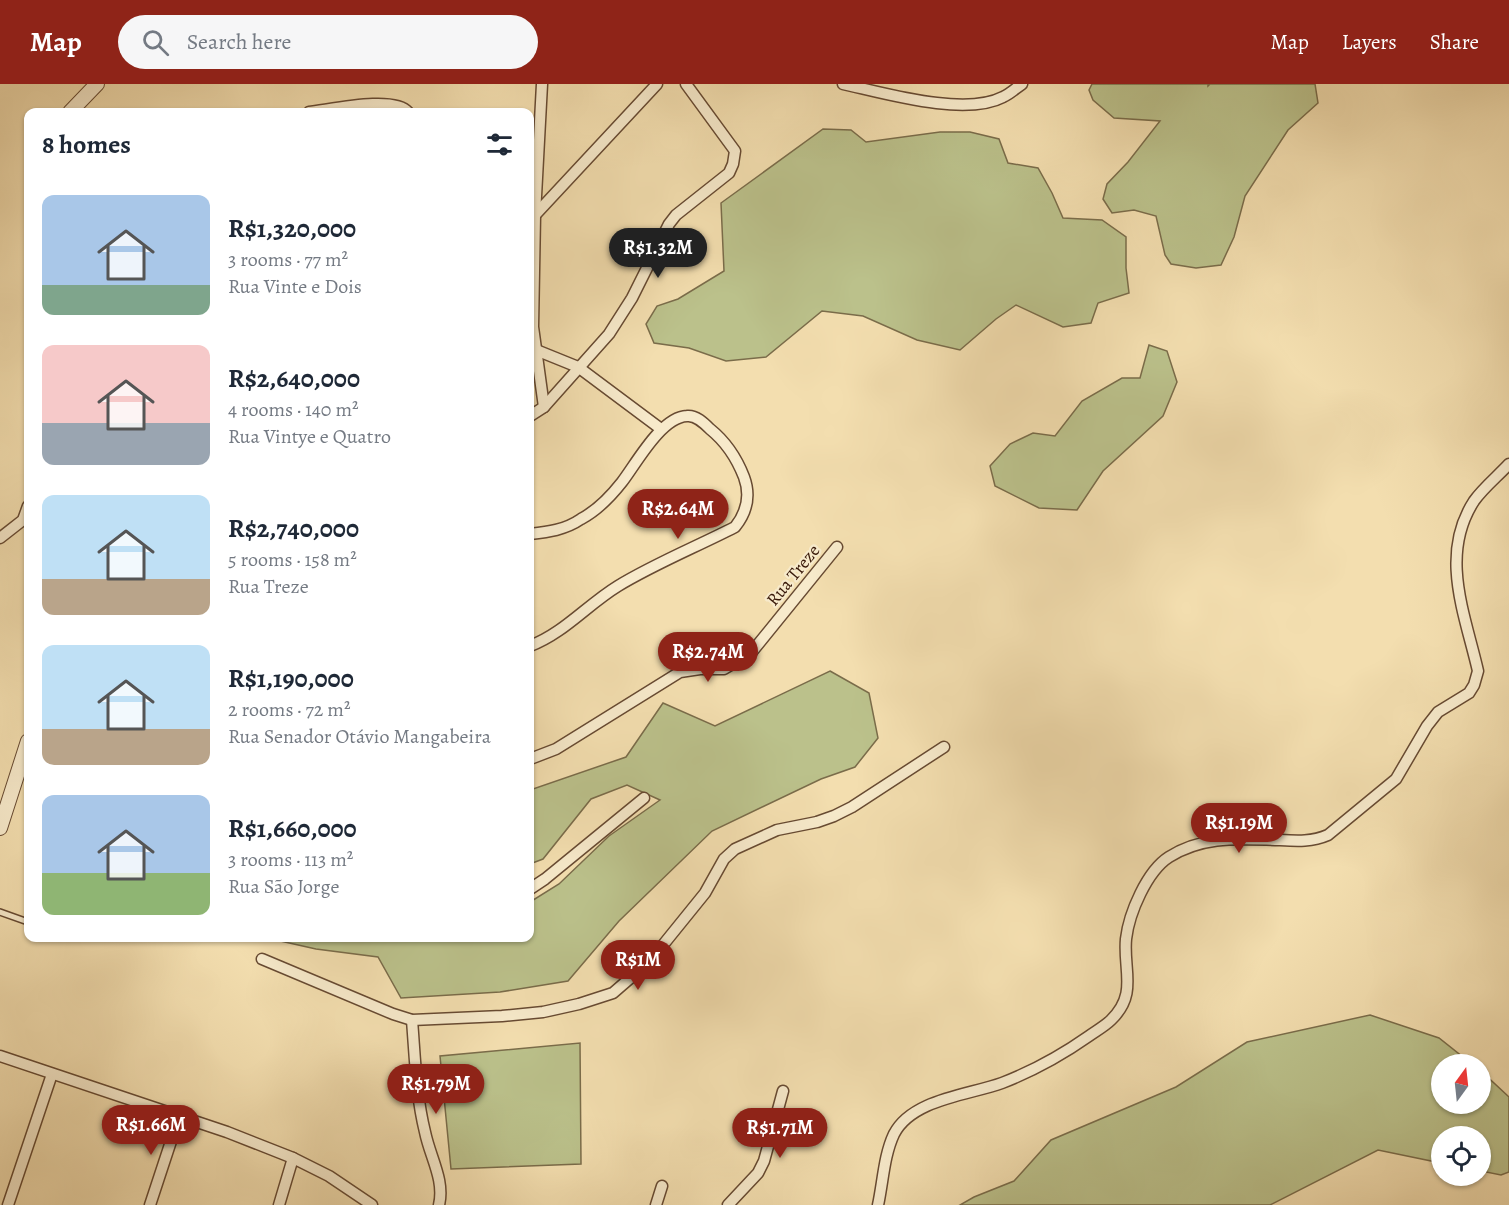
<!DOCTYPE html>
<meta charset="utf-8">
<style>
body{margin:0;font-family:Alegreya,serif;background:#f6f6f7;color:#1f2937;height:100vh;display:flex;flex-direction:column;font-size:22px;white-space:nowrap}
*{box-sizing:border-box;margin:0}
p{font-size:20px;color:#747a83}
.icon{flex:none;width:33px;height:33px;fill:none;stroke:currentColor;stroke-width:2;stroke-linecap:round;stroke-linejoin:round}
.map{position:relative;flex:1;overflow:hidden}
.details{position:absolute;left:24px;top:24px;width:510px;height:834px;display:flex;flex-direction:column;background:#fff;border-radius:12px;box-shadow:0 2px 4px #0004}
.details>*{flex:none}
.needle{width:39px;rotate:15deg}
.tools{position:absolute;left:1431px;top:970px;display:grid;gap:12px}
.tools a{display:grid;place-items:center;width:60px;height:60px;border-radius:50%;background:#fff;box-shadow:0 2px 4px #0004;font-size:30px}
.price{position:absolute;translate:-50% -51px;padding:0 14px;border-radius:21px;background:#8f2418;color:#fff;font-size:20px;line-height:39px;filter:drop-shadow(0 2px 3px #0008)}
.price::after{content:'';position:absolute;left:50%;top:36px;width:18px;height:14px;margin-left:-9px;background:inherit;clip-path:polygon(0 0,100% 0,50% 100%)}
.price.current{background:#222;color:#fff}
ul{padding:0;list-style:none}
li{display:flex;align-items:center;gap:18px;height:150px;padding:0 18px}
li span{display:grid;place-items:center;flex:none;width:168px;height:120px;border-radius:12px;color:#555}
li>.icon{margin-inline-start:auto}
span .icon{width:72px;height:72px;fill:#fffc;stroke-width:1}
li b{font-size:26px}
h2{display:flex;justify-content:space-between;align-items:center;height:72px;padding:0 18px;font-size:26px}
header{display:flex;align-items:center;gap:36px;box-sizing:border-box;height:84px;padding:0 30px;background:#8f2418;color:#fff}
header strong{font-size:28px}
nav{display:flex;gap:33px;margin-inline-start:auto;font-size:21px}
.search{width:420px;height:54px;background:#f6f6f7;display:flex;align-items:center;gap:15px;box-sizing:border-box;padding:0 21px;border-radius:33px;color:#747a83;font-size:22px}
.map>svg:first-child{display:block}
</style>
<header>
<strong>Map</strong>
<div class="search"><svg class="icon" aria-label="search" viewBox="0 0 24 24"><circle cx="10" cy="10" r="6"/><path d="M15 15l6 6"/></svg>Search here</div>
<nav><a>Map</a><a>Layers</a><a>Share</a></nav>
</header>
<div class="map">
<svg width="1509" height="1121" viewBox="0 0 1509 1121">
<rect width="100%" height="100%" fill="#f3deaf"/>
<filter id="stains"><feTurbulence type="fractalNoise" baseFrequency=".00333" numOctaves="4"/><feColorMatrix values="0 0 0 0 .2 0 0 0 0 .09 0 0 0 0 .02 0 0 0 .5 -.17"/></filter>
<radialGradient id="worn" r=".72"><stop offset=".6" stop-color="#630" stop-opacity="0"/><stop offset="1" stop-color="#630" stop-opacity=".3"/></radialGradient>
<g fill="#bbc18b" stroke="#7a6c4a" stroke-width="1.5">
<path d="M 1092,0 L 1208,0 L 1208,2 L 1210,0 L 1315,0 L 1318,19 L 1288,46 L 1245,112 L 1234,153 L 1221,181 L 1196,184 L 1171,180 L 1165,171 L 1156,132 L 1134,126 L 1112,129 L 1103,115 L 1107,100 L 1128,78 L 1160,37 L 1114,34 L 1093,16 L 1089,6 Z"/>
<path d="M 823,45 L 851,46 L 866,58 L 940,48 L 970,48 L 999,55 L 1008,79 L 1038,84 L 1052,109 L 1063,134 L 1102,136 L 1126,153 L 1126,184 L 1129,209 L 1098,219 L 1091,239 L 1063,243 L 1016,221 L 996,235 L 960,266 L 917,256 L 863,232 L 822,227 L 766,273 L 726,277 L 689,264 L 654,259 L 646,240 L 657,222 L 678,215 L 724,187 L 721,119 Z"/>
<path d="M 1149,261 L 1167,267 L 1177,298 L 1163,332 L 1103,387 L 1077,426 L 1039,424 L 995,402 L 990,382 L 1010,360 L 1033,349 L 1055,352 L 1082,317 L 1122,294 L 1140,294 Z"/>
<path d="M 830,587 L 869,609 L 878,654 L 855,683 L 821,695 L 712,747 L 619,837 L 568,897 L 500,908 L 401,914 L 378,873 L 316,865 L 267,854 L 530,854 L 530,818 L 559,800 L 609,752 L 660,716 L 627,701 L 591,715 L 543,775 L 530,780 L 530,706 L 626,673 L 663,619 L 715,642 Z"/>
<path d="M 1370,931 L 1439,954 L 1473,981 L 1442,981 L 1442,1020 L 1480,1020 L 1481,987 L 1509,1013 L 1509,1088 L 1501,1091 L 1481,1087 L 1480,1053 L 1442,1053 L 1441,1079 L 1378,1066 L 1270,1121 L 960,1121 L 974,1113 L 1014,1097 L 1051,1056 L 1176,1003 L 1247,958 Z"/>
<path d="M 580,959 L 581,1080 L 451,1085 L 440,972 Z"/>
</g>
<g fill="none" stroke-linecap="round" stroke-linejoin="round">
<g stroke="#674a32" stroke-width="8">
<path id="service" d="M 0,828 L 28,838"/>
</g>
<g stroke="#674a32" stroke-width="13">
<g id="minor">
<path d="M 542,0 L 535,131 L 533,243 L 544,323"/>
<path d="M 843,0 C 884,9 965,33 1003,13 C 1010,10 1016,4 1022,0"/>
<path d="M 309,28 C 329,26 394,11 408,28"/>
<path d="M 535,131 L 657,0"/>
<path d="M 536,266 L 578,283 L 661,345"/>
<path d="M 530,332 L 544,323 L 609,250 L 632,214 L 669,140 L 676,131 L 729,89 L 733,80 L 735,67 L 686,0"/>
<path d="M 530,450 C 548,448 565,446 581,435 C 596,427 611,412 622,398 C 636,380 661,333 687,332 C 696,331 704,339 710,345 C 725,357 737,375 744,393 C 751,412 747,428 735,443 C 696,463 654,480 618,502 C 587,521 564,549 530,562"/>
<path d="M 0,454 L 23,436 L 28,422"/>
<path d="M 530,675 L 556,665 L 680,588 L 700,585 L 724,585 L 751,569 L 837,463"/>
<path d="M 530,805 L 545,795 L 644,714"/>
<path d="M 262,875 L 393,930 L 412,936 L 502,932 L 543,928 L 579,920 L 613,909 L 650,877 L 705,809 L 724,775 L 735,765 L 777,746 L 817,738 L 834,732 L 852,723 L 944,663"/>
<path d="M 412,936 C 415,973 416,1012 425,1048 C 430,1073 445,1096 439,1121"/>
<path d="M 0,972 L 227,1048 L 293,1074 L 329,1092 L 372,1121"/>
<path d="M 8,1121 L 52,990"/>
<path d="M 150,1121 L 179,1033"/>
<path d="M 279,1121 L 293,1074"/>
<path d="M 656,1121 L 662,1102"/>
<path d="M 728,1121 L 758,1089 L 764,1077 L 783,1007"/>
<path d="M 878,1121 C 883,1098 884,1071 894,1050 C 912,1015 969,1011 1002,999 C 1033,987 1062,971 1089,952 C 1096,947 1105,942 1111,936 C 1138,910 1123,886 1126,855 C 1129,829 1147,787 1169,773 C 1204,751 1240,755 1279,756 C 1297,757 1312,758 1328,751 L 1396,695 L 1427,642 L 1438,628 L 1469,609 L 1474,601 L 1478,587 C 1465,530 1439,471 1474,417 C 1483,404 1498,392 1509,380"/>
</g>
</g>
<g stroke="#674a32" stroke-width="16">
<g id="tertiary">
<path d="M 70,28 L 97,0"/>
<path d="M 0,744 L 28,657"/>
</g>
</g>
<use href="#service" stroke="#f7eacb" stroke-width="5"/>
<use href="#minor" stroke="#f7eacb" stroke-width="10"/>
<use href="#tertiary" stroke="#f7eacb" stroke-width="14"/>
</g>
<g text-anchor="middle" stroke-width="4.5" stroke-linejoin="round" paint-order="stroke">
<g font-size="18" fill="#381808" stroke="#f7eacb">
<text transform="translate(793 491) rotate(-51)" y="6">Rua Treze</text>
</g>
</g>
<rect width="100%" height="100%" filter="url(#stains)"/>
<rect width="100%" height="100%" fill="url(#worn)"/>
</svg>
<div class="tools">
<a><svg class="needle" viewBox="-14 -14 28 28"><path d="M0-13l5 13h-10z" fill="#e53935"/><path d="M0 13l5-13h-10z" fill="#747a83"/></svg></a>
<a><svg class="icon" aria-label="locate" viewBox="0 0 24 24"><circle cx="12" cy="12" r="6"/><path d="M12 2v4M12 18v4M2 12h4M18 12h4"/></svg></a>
</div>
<b class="price current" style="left:658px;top:195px">R$1.32M</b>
<b class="price" style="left:678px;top:456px">R$2.64M</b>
<b class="price" style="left:708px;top:599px">R$2.74M</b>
<b class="price" style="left:1239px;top:770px">R$1.19M</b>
<b class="price" style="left:638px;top:907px">R$1M</b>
<b class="price" style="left:436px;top:1031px">R$1.79M</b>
<b class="price" style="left:151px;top:1072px">R$1.66M</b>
<b class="price" style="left:780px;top:1075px">R$1.71M</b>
<section class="details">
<h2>8 homes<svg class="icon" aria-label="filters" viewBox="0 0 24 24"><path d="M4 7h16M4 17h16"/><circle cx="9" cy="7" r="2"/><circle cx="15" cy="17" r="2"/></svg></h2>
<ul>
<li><span style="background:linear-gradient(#a9c7e8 75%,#7fa58c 0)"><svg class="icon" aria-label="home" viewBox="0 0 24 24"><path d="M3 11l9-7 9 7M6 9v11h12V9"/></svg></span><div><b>R$1,320,000</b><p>3 rooms · 77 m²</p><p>Rua Vinte e Dois</p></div></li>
<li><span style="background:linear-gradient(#f6c9c9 65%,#9aa5b1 0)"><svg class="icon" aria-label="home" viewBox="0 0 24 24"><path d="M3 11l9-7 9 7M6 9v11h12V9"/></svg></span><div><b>R$2,640,000</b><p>4 rooms · 140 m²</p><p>Rua Vintye e Quatro</p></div></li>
<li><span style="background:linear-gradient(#bfe0f5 70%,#b9a48a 0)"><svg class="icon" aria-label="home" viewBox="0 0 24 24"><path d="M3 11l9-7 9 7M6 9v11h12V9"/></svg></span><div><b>R$2,740,000</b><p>5 rooms · 158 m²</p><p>Rua Treze</p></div></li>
<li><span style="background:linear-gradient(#bfe0f5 70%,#b9a48a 0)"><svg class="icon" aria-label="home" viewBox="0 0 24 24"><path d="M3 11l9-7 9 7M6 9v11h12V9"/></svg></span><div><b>R$1,190,000</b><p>2 rooms · 72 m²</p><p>Rua Senador Otávio Mangabeira</p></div></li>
<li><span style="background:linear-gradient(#a9c7e8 65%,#8fb573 0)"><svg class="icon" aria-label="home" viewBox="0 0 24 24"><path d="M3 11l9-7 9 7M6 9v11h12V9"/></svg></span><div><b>R$1,660,000</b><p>3 rooms · 113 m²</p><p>Rua São Jorge</p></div></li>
</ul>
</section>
</div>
